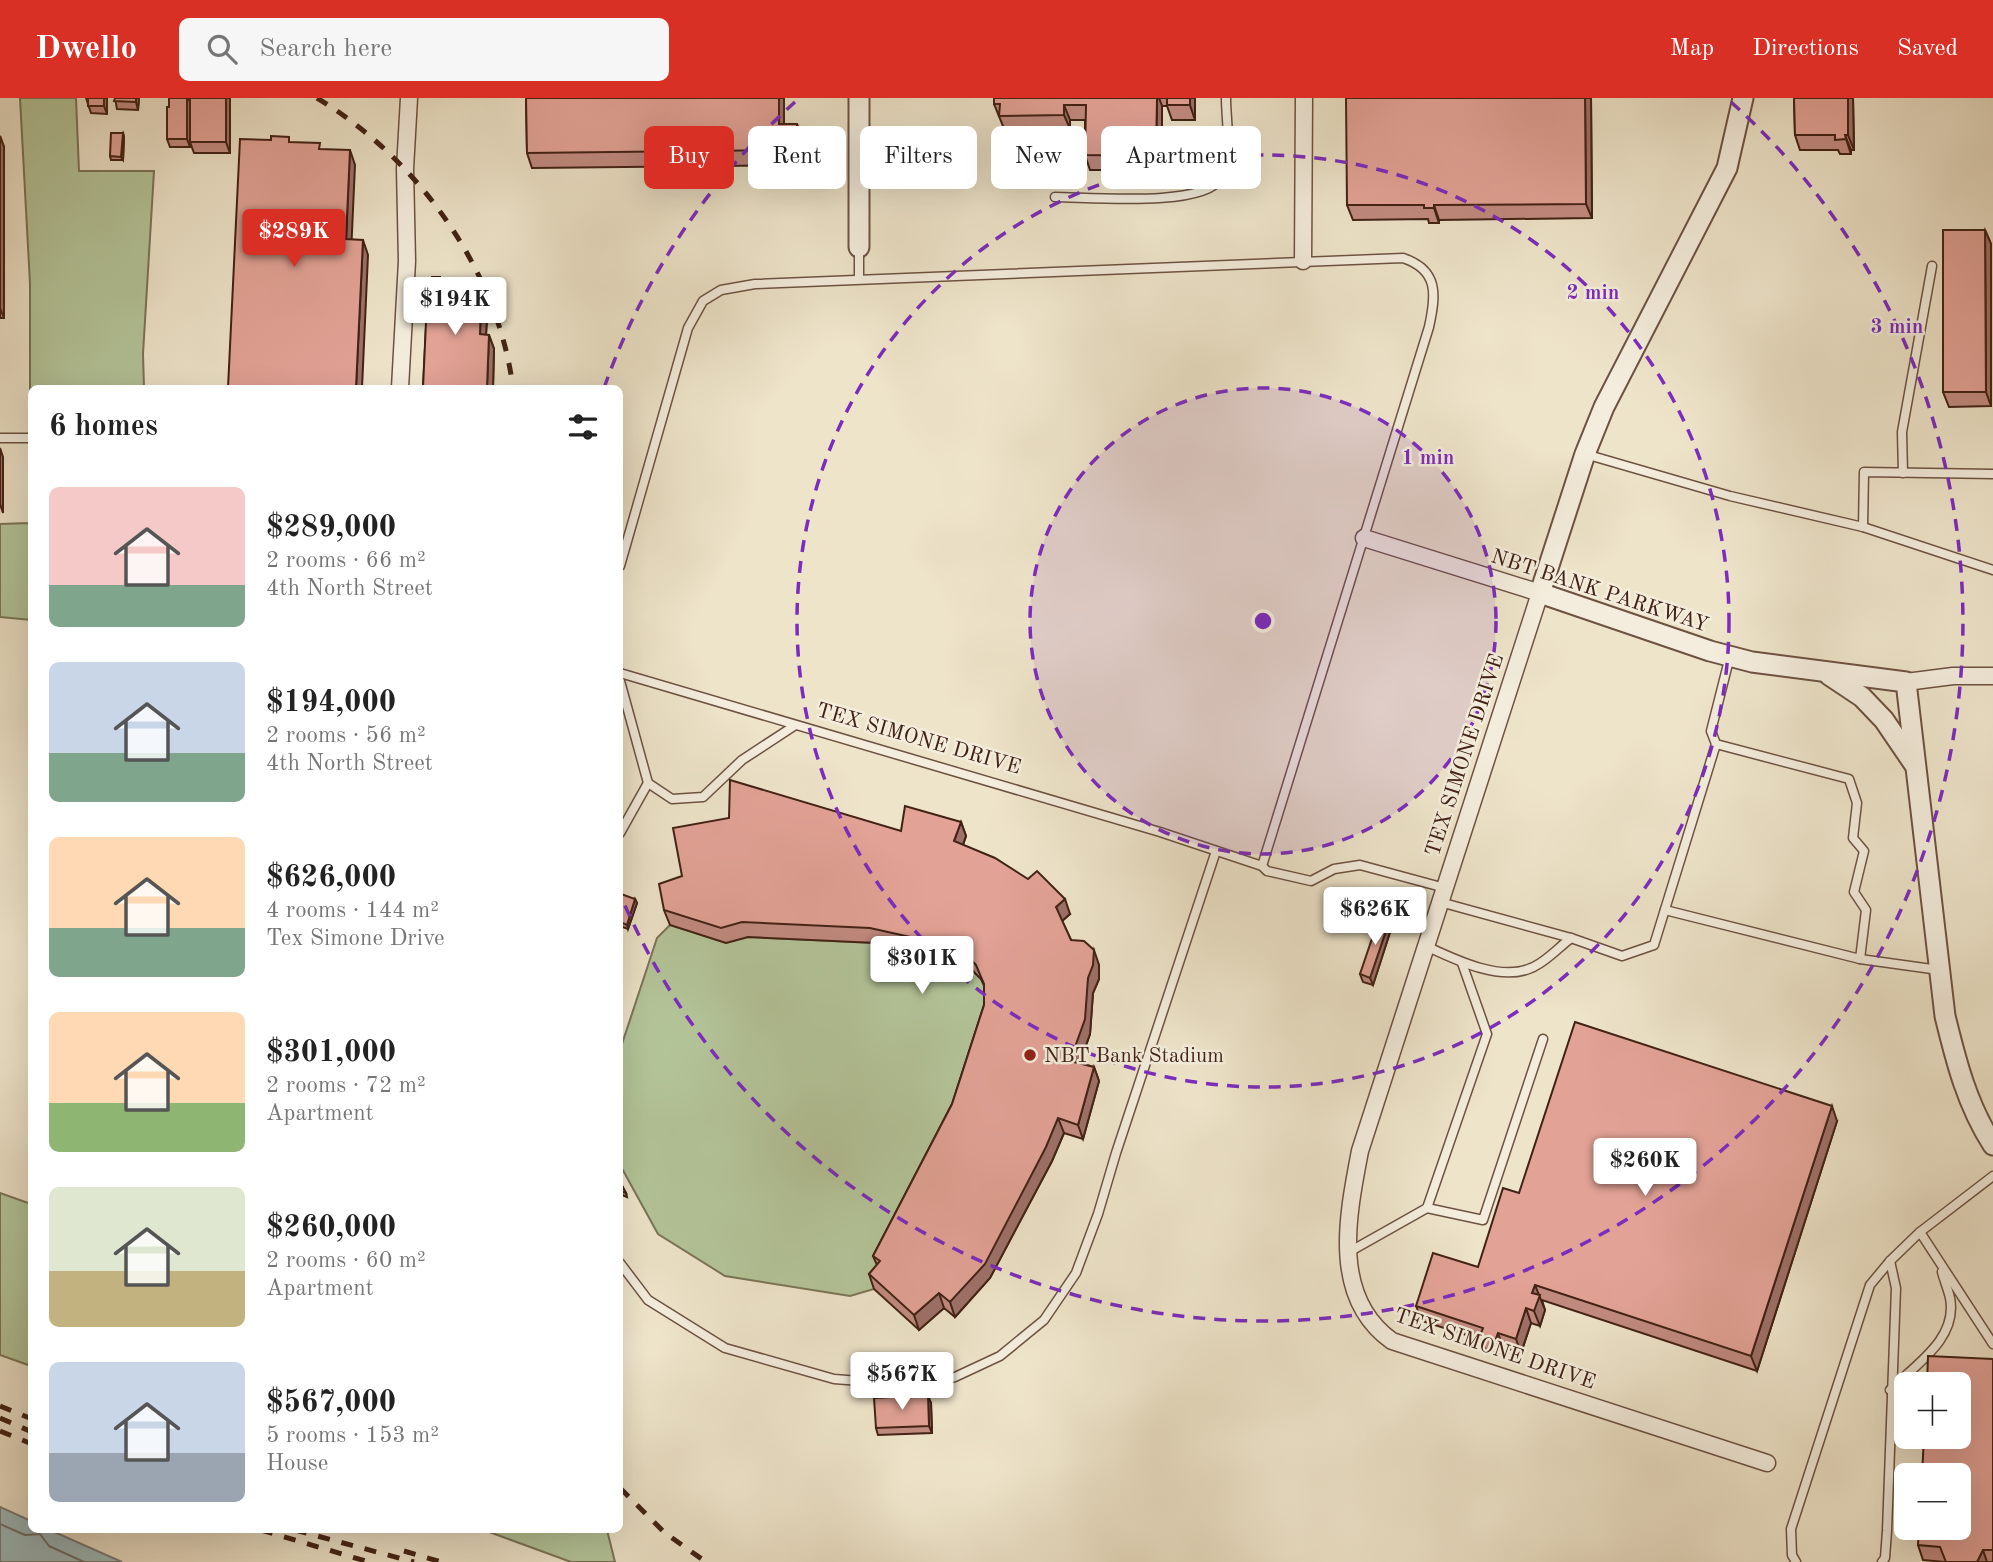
<!DOCTYPE html>
<meta charset="utf-8">
<style>
body{margin:0;font-family:"Old Standard TT",serif;background:#f6f6f6;color:#222;height:100vh;display:flex;flex-direction:column;font-size:26px;white-space:nowrap}
*{box-sizing:border-box;margin:0}
p{font-size:23px;color:#767676}
.icon{flex:none;width:38px;height:38px;fill:none;stroke:currentColor;stroke-width:2;stroke-linecap:round;stroke-linejoin:round}
.map{position:relative;flex:1;overflow:hidden}
.panel{position:absolute;left:28px;top:287px;width:595px;height:1148px;display:flex;flex-direction:column;background:#fff;border-radius:10px;box-shadow:0 7px 28px #0002}
.panel>*{flex:none}
.guide{position:absolute;left:644px;top:28px;width:665px;height:63px;display:flex;gap:14px}
.fabs{position:absolute;left:1894px;top:1274px;display:grid;gap:14px}
.fabs a{display:grid;place-items:center;width:77px;height:77px;border-radius:10px;background:#fff;box-shadow:0 7px 28px #0002;font-size:35px}
.price{position:absolute;translate:-50% -60px;padding:0 16px;border-radius:7px;background:#fff;color:#222;font-size:23px;line-height:46px;filter:drop-shadow(0 2px 4px #0008)}
.price::after{content:'';position:absolute;left:50%;top:42px;width:21px;height:16px;margin-left:-10px;background:inherit;clip-path:polygon(0 0,100% 0,50% 100%)}
.price.current{background:#d93025;color:#fff}
ul{padding:0;list-style:none}
li{display:flex;align-items:center;gap:21px;height:175px;padding:0 21px}
li span{display:grid;place-items:center;flex:none;width:196px;height:140px;border-radius:10px;color:#555}
li>.icon{margin-inline-start:auto}
span .icon{width:84px;height:84px;fill:#fffc;stroke-width:1}
li b{font-size:30px}
h2{display:flex;justify-content:space-between;align-items:center;height:84px;padding:0 21px;font-size:30px}
.tag{padding:0 24px;border-radius:10px;background:#fff;box-shadow:0 7px 28px #0002;font-size:24px;line-height:63px}
.tag.current{background:#d93025;color:#fff}
header{display:flex;align-items:center;gap:42px;box-sizing:border-box;height:98px;padding:0 35px;background:#d93025;color:#fff}
header strong{font-size:33px}
nav{display:flex;gap:38px;margin-inline-start:auto;font-size:24px}
.search{width:490px;height:63px;background:#f6f6f6;display:flex;align-items:center;gap:18px;box-sizing:border-box;padding:0 24px;border-radius:10px;color:#767676;font-size:26px}
.map>svg:first-child{display:block}
</style>
<header>
<strong>Dwello</strong>
<div class="search"><svg class="icon" aria-label="search" viewBox="0 0 24 24"><circle cx="10" cy="10" r="6"/><path d="M15 15l6 6"/></svg>Search here</div>
<nav><a>Map</a><a>Directions</a><a>Saved</a></nav>
</header>
<div class="map">
<svg width="1993" height="1464" viewBox="0 0 1993 1464">
<rect width="100%" height="100%" fill="#eee4ca"/>
<filter id="stains"><feTurbulence type="fractalNoise" baseFrequency=".00286" numOctaves="4"/><feColorMatrix values="0 0 0 0 .2 0 0 0 0 .09 0 0 0 0 .02 0 0 0 .5 -.17"/></filter>
<radialGradient id="worn" r=".72"><stop offset=".6" stop-color="#630" stop-opacity="0"/><stop offset="1" stop-color="#630" stop-opacity=".3"/></radialGradient>
<g fill="#b4c59a" stroke="#7b7458" stroke-width="2">
<path d="M 20,0 L 76,0 L 79,73 L 154,73 L 143,256 L 144,290 L 32,290 L 31,522 L 0,519 L 0,426 L 30,425 L 30,186 Z"/>
<path d="M 670,827 L 726,845 L 748,839 L 876,845 L 951,861 L 968,868 L 981,881 L 989,901 L 957,1021 L 879,1173 L 874,1191 L 850,1198 L 725,1178 L 658,1136 L 620,1067 L 620,952 L 657,840 Z"/>
<path d="M 0,1095 L 31,1106 L 31,1268 L 0,1257 Z"/>
<path d="M 484,1432 L 607,1432 L 615,1464 L 571,1464 Z"/>
</g>
<path fill="#9dbcbf" stroke="#797e7b" stroke-width="2" d="M 0,1409 L 31,1423 L 32,1432 L 50,1432 L 122,1464 L 0,1464 Z"/>
<g fill="none" stroke-linecap="round" stroke-linejoin="round">
<path stroke="#706f6a" stroke-width="2" d="M 0,1426 L 25,1437 L 40,1436 L 49,1448 L 84,1464"/>
<g stroke="#6d5242" stroke-width="11">
<g id="service">
<path d="M 1055,99 C 1088,99 1204,110 1221,80 C 1233,58 1226,24 1226,0"/>
<path d="M 859,149 L 859,181"/>
<path d="M 0,340 L 31,340"/>
<path d="M 1585,356 L 1730,398 L 1863,429 L 1993,472"/>
<path d="M 1903,375 L 1902,334 L 1932,168"/>
<path d="M 1863,429 L 1864,374 L 1993,376"/>
<path d="M 620,468 L 688,230 L 703,203 L 721,192 L 755,186 L 1403,160 C 1439,172 1436,197 1429,229 L 1262,768 L 1160,734 L 620,575"/>
<path d="M 1730,558 L 1711,633 L 1716,646 L 1849,681 L 1857,705 L 1853,740 L 1864,753 L 1854,794 L 1866,812 L 1860,861"/>
<path d="M 620,583 L 648,685 L 672,701 L 703,699 L 742,662 L 794,628"/>
<path d="M 620,735 L 648,685"/>
<path d="M 1262,768 L 1267,773 L 1311,783 L 1334,771 L 1360,767 L 1445,790"/>
<path d="M 1440,804 L 1571,840 L 1622,858 L 1654,847 L 1716,646"/>
<path d="M 1665,812 L 1860,861 L 1939,872"/>
<path d="M 1426,848 C 1454,861 1500,884 1531,870 C 1545,865 1559,849 1571,840"/>
<path d="M 1993,1078 L 1920,1134 L 1993,1246"/>
<path d="M 1427,1110 L 1483,1122 L 1543,941"/>
<path d="M 1349,1154 L 1427,1110 L 1487,936 L 1462,865"/>
<path d="M 620,1165 L 648,1202 L 725,1250 L 834,1281 L 913,1287 L 955,1279 L 1000,1258 L 1044,1222 L 1076,1175 L 1098,1116 L 1116,1055 L 1216,753"/>
<path d="M 1890,1292 C 1915,1267 1958,1241 1950,1200 C 1948,1191 1944,1182 1942,1174"/>
<path d="M 1796,1464 L 1792,1457 L 1791,1431 L 1870,1187 L 1890,1163 L 1920,1134"/>
<path d="M 1882,1464 L 1885,1460 L 1887,1433 L 1896,1190 L 1890,1163"/>
</g>
</g>
<g stroke="#6d5242" stroke-width="19">
<g id="minor">
<path d="M 1303,163 L 1304,0"/>
<path d="M 400,290 L 407,163 L 405,71 L 409,0"/>
<path d="M 1364,440 L 1540,495 L 1360,1053 C 1348,1116 1330,1199 1392,1243 L 1767,1365"/>
<path d="M 1906,584 L 1953,578 L 1993,578"/>
</g>
</g>
<g stroke="#6d5242" stroke-width="23">
<g id="tertiary">
<path d="M 1743,0 L 1727,70 L 1604,309 L 1585,356 L 1540,495 L 1710,553 L 1752,564 L 1906,584 L 1945,918 C 1956,963 1967,1007 1993,1047"/>
<path d="M 859,149 L 859,0"/>
<path d="M 1829,577 L 1862,599 L 1884,622 L 1914,666"/>
</g>
</g>
<use href="#service" stroke="#f4eddd" stroke-width="8"/>
<use href="#minor" stroke="#f4eddd" stroke-width="16"/>
<use href="#tertiary" stroke="#f4eddd" stroke-width="19"/>
<g stroke="#422215" stroke-width="5" stroke-dasharray="12 12" stroke-linecap="butt">
<path d="M 317,0 C 418,61 498,172 513,290"/>
<path d="M 0,1308 L 32,1321"/>
<path d="M 0,1320 L 32,1334"/>
<path d="M 0,1333 L 32,1346"/>
<path d="M 620,1390 L 665,1435 L 706,1464"/>
<path d="M 261,1432 L 369,1464"/>
<path d="M 295,1432 L 414,1464"/>
<path d="M 404,1453 L 441,1464"/>
</g>
</g>
<g fill="#c28b81" stroke="#422215" stroke-width="2">
<path d="M 86,0 L 107,0 L 107,16 L 91,15 Z"/>
<path d="M 115,0 L 139,0 L 138,12 L 117,11 Z"/>
<path d="M 230,0 L 230,55 L 194,55 L 190,44 Z"/>
<path d="M 526,0 L 784,0 L 784,26 L 797,26 L 802,41 L 802,67 L 532,70 L 527,55 Z"/>
<path d="M 994,0 L 1195,0 L 1195,22 L 1172,22 L 1167,8 L 1162,8 L 1162,72 L 1090,72 L 1085,57 L 1085,22 L 1070,22 L 1070,31 L 1005,33 L 994,6 Z"/>
<path d="M 1591,0 L 1592,120 L 1439,122 L 1439,125 L 1429,125 L 1428,121 L 1353,122 L 1347,107 Z"/>
<path d="M 1794,0 L 1853,0 L 1854,52 L 1851,52 L 1851,56 L 1840,56 L 1838,52 L 1800,52 L 1795,37 Z"/>
<path d="M 190,4 L 190,49 L 170,49 L 167,41 Z"/>
<path d="M 123,35 L 124,39 L 123,62 L 111,62 L 110,58 Z"/>
<path d="M 0,38 L 4,49 L 4,220 L 0,220 Z"/>
<path d="M 1985,132 L 1991,146 L 1991,308 L 1949,309 L 1943,294 Z"/>
<path d="M 441,183 L 475,184 L 489,221 L 487,221 L 486,237 L 489,237 L 494,251 L 493,290 L 423,290 L 427,209 L 424,201 Z"/>
<path d="M 729,720 L 901,733 L 961,724 L 966,738 L 963,747 L 1070,816 L 1062,823 L 1071,842 L 1099,867 L 1099,881 L 1093,895 L 1090,936 L 1080,965 L 1094,969 L 1099,983 L 1083,1041 L 1064,1035 L 1052,1063 L 990,1180 L 955,1219 L 944,1210 L 919,1232 L 874,1191 L 869,1176 L 877,1167 L 873,1158 L 952,1006 L 984,907 L 984,887 L 981,881 L 968,868 L 951,861 L 876,845 L 748,839 L 726,845 L 670,827 L 664,812 L 682,778 Z"/>
<path d="M 620,800 L 635,801 L 637,805 L 628,831 L 620,828 Z"/>
<path d="M 1390,821 L 1392,828 L 1373,887 L 1363,884 L 1360,876 Z"/>
<path d="M 1837,1023 L 1757,1273 L 1542,1202 L 1545,1212 L 1540,1228 L 1531,1225 L 1521,1255 L 1503,1249 L 1501,1257 L 1486,1252 L 1482,1242 L 1422,1223 L 1416,1208 L 1478,1169 L 1519,1095 Z"/>
<path d="M 620,1084 L 626,1095 L 627,1099 L 620,1096 Z"/>
<path d="M 1993,1261 L 1993,1464 L 1945,1464 L 1923,1462 L 1918,1447 Z"/>
<path d="M 931,1305 L 932,1335 L 878,1337 L 876,1330 Z"/>
</g>
<g fill="#9e7169" stroke="#422215" stroke-width="2">
<path d="M 104,0 L 107,0 L 107,16 L 104,8 Z"/>
<path d="M 136,0 L 139,0 L 138,12 L 136,4 Z"/>
<path d="M 187,0 L 188,0 L 190,4 L 190,49 L 187,41 Z"/>
<path d="M 226,0 L 230,0 L 230,55 L 226,44 Z"/>
<path d="M 779,0 L 784,0 L 784,41 L 779,26 Z"/>
<path d="M 1157,0 L 1159,0 L 1162,8 L 1162,72 L 1156,58 Z"/>
<path d="M 1190,0 L 1195,0 L 1195,22 L 1190,7 Z"/>
<path d="M 1585,0 L 1591,0 L 1592,120 L 1586,106 Z"/>
<path d="M 1848,0 L 1853,0 L 1854,52 L 1848,37 Z"/>
<path d="M 1064,7 L 1070,22 L 1070,31 L 1064,17 Z"/>
<path d="M 797,26 L 802,41 L 802,67 L 797,52 Z"/>
<path d="M 123,35 L 124,39 L 123,62 L 121,59 Z"/>
<path d="M 1845,37 L 1851,52 L 1851,56 L 1846,41 Z"/>
<path d="M 0,38 L 4,49 L 4,220 L 0,210 Z"/>
<path d="M 350,52 L 355,67 L 351,156 L 346,141 Z"/>
<path d="M 1434,107 L 1439,122 L 1439,125 L 1434,110 Z"/>
<path d="M 1985,132 L 1991,146 L 1991,308 L 1986,294 Z"/>
<path d="M 363,142 L 368,157 L 362,290 L 356,290 Z"/>
<path d="M 481,206 L 487,221 L 485,251 L 480,236 Z"/>
<path d="M 489,237 L 494,251 L 493,290 L 487,290 Z"/>
<path d="M 0,350 L 3,359 L 3,415 L 0,406 Z"/>
<path d="M 961,724 L 966,738 L 959,758 L 954,743 Z"/>
<path d="M 635,801 L 637,805 L 628,831 L 627,827 Z"/>
<path d="M 1065,801 L 1070,816 L 1061,824 L 1056,809 Z"/>
<path d="M 1390,821 L 1392,828 L 1373,887 L 1370,880 Z"/>
<path d="M 1094,852 L 1099,867 L 1099,881 L 1093,895 L 1090,936 L 1075,977 L 1070,963 Z"/>
<path d="M 1094,969 L 1099,983 L 1083,1041 L 1078,1027 Z"/>
<path d="M 1832,1008 L 1837,1023 L 1757,1273 L 1751,1258 Z"/>
<path d="M 1058,1020 L 1064,1035 L 1052,1063 L 990,1180 L 955,1219 L 950,1204 Z"/>
<path d="M 1535,1187 L 1545,1212 L 1540,1228 L 1534,1213 L 1532,1195 Z"/>
<path d="M 939,1195 L 944,1210 L 919,1232 L 914,1217 Z"/>
<path d="M 1526,1210 L 1531,1225 L 1521,1255 L 1516,1241 Z"/>
<path d="M 1498,1235 L 1503,1249 L 1501,1257 L 1495,1243 Z"/>
<path d="M 928,1297 L 931,1305 L 932,1335 L 929,1328 Z"/>
<path d="M 1983,1452 L 1987,1464 L 1977,1464 Z"/>
</g>
<g fill="#e2a296" stroke="#422215" stroke-width="2">
<rect x="88" y="0" width="16" height="8"/>
<path d="M 115,0 L 136,0 L 136,4 L 114,3 Z"/>
<path d="M 169,0 L 187,0 L 187,41 L 167,41 L 167,9 L 169,9 Z"/>
<rect x="190" y="0" width="36" height="44"/>
<path d="M 526,0 L 779,0 L 779,26 L 797,26 L 797,52 L 527,55 Z"/>
<path d="M 994,0 L 1157,0 L 1156,58 L 1085,57 L 1086,7 L 1064,7 L 1064,17 L 999,18 L 1000,6 L 994,6 Z"/>
<rect x="1167" y="0" width="23" height="7"/>
<path d="M 1346,0 L 1585,0 L 1586,106 L 1434,107 L 1434,110 L 1424,110 L 1424,107 L 1347,107 Z"/>
<path d="M 1794,0 L 1848,0 L 1848,37 L 1845,37 L 1846,41 L 1835,42 L 1835,37 L 1795,37 Z"/>
<path d="M 111,35 L 123,35 L 121,59 L 110,58 Z"/>
<path d="M 271,38 L 289,39 L 289,44 L 320,45 L 319,51 L 350,52 L 346,141 L 363,142 L 356,290 L 228,290 L 240,41 L 271,42 Z"/>
<path d="M 1943,132 L 1985,132 L 1986,294 L 1943,294 Z"/>
<path d="M 432,179 L 440,179 L 440,182 L 475,184 L 484,206 L 481,206 L 480,236 L 489,237 L 487,290 L 423,290 L 427,202 L 424,201 L 424,195 L 428,195 L 429,182 L 431,182 Z"/>
<path d="M 730,682 L 901,733 L 905,708 L 961,724 L 954,743 L 995,760 L 1028,781 L 1037,773 L 1065,801 L 1056,809 L 1071,842 L 1084,843 L 1094,852 L 1093,867 L 1088,880 L 1085,921 L 1070,963 L 1094,969 L 1078,1027 L 1058,1020 L 1046,1049 L 985,1166 L 950,1204 L 939,1195 L 914,1217 L 869,1176 L 880,1163 L 873,1158 L 952,1006 L 984,907 L 984,886 L 976,867 L 963,853 L 946,847 L 870,830 L 742,824 L 721,830 L 664,812 L 659,786 L 682,778 L 673,730 L 729,720 Z"/>
<path d="M 621,796 L 635,801 L 627,827 L 620,824 L 620,800 Z"/>
<path d="M 1380,817 L 1390,821 L 1370,880 L 1360,876 Z"/>
<path d="M 1575,924 L 1832,1008 L 1751,1258 L 1535,1187 L 1532,1195 L 1540,1197 L 1534,1213 L 1526,1210 L 1516,1241 L 1498,1235 L 1495,1243 L 1480,1238 L 1483,1230 L 1416,1208 L 1433,1155 L 1478,1169 L 1503,1090 L 1519,1095 Z"/>
<path d="M 620,1084 L 626,1095 L 620,1093 Z"/>
<path d="M 1928,1258 L 1993,1261 L 1993,1452 L 1983,1452 L 1977,1464 L 1946,1464 L 1940,1449 L 1918,1447 L 1919,1430 L 1958,1430 L 1958,1377 L 1922,1377 L 1924,1339 L 1958,1339 L 1958,1286 L 1927,1286 Z"/>
<path d="M 928,1297 L 929,1328 L 876,1330 L 874,1300 Z"/>
</g>
<circle cx="1263" cy="523" r="233" fill="#7b2cbf" fill-opacity=".12"/>
<g fill="none" stroke="#7b2cbf" stroke-width="3.5" stroke-dasharray="12 9">
<circle cx="1263" cy="523" r="233"/>
<circle cx="1263" cy="523" r="466"/>
<path d="M604 290A699 699 0 0 1 795 4M1731 4A699 699 0 1 1 620 796"/>
</g>
<circle fill="#8f2418" stroke="#f4eddd" stroke-width="2.5" cx="1030" cy="957" r="7"/>
<g text-anchor="middle" stroke-width="5" stroke-linejoin="round" paint-order="stroke">
<g font-size="21" fill="#422215" stroke="#f4eddd">
<text transform="translate(1600 492) rotate(18)" y="7">NBT BANK PARKWAY</text>
<text transform="translate(919 640) rotate(16)" y="7">TEX SIMONE DRIVE</text>
<text transform="translate(1464 657) rotate(-72)" y="7">TEX SIMONE DRIVE</text>
<text transform="translate(1495 1250) rotate(19)" y="7">TEX SIMONE DRIVE</text>
</g>
<g font-size="21" fill="#422215" stroke="#f4eddd" text-anchor="start">
<text x="1044" y="964">NBT Bank Stadium</text>
</g>
</g>
<circle cx="1263" cy="523" r="10" fill="#7b2cbf" stroke="#f4eddd" stroke-width="3.5"/>
<g font-size="21" text-anchor="middle" font-weight="bold" fill="#7b2cbf" stroke="#f4eddd" stroke-width="5" stroke-linejoin="round" paint-order="stroke">
<text x="1593" y="201">2 min</text>
<text x="1897" y="235">3 min</text>
<text x="1428" y="366">1 min</text>
</g>
<rect width="100%" height="100%" filter="url(#stains)"/>
<rect width="100%" height="100%" fill="url(#worn)"/>
</svg>
<div class="fabs">
<a>+</a>
<a>−</a>
</div>
<b class="price current" style="left:294px;top:171px">$289K</b>
<b class="price" style="left:455px;top:239px">$194K</b>
<b class="price" style="left:1375px;top:849px">$626K</b>
<b class="price" style="left:922px;top:898px">$301K</b>
<b class="price" style="left:1645px;top:1100px">$260K</b>
<b class="price" style="left:902px;top:1314px">$567K</b>
<div class="guide">
<a class="tag current">Buy</a>
<a class="tag">Rent</a>
<a class="tag">Filters</a>
<a class="tag">New</a>
<a class="tag">Apartment</a>
</div>
<section class="panel">
<h2>6 homes<svg class="icon" aria-label="filters" viewBox="0 0 24 24"><path d="M4 7h16M4 17h16"/><circle cx="9" cy="7" r="2"/><circle cx="15" cy="17" r="2"/></svg></h2>
<ul>
<li><span style="background:linear-gradient(#f6c9c9 70%,#7fa58c 0)"><svg class="icon" aria-label="home" viewBox="0 0 24 24"><path d="M3 11l9-7 9 7M6 9v11h12V9"/></svg></span><div><b>$289,000</b><p>2 rooms · 66 m²</p><p>4th North Street</p></div></li>
<li><span style="background:linear-gradient(#c9d6e8 65%,#7fa58c 0)"><svg class="icon" aria-label="home" viewBox="0 0 24 24"><path d="M3 11l9-7 9 7M6 9v11h12V9"/></svg></span><div><b>$194,000</b><p>2 rooms · 56 m²</p><p>4th North Street</p></div></li>
<li><span style="background:linear-gradient(#ffd9b3 65%,#7fa58c 0)"><svg class="icon" aria-label="home" viewBox="0 0 24 24"><path d="M3 11l9-7 9 7M6 9v11h12V9"/></svg></span><div><b>$626,000</b><p>4 rooms · 144 m²</p><p>Tex Simone Drive</p></div></li>
<li><span style="background:linear-gradient(#ffd9b3 65%,#8fb573 0)"><svg class="icon" aria-label="home" viewBox="0 0 24 24"><path d="M3 11l9-7 9 7M6 9v11h12V9"/></svg></span><div><b>$301,000</b><p>2 rooms · 72 m²</p><p>Apartment</p></div></li>
<li><span style="background:linear-gradient(#dfe7d0 60%,#c2b280 0)"><svg class="icon" aria-label="home" viewBox="0 0 24 24"><path d="M3 11l9-7 9 7M6 9v11h12V9"/></svg></span><div><b>$260,000</b><p>2 rooms · 60 m²</p><p>Apartment</p></div></li>
<li><span style="background:linear-gradient(#c9d6e8 65%,#9aa5b1 0)"><svg class="icon" aria-label="home" viewBox="0 0 24 24"><path d="M3 11l9-7 9 7M6 9v11h12V9"/></svg></span><div><b>$567,000</b><p>5 rooms · 153 m²</p><p>House</p></div></li>
</ul>
</section>
</div>
